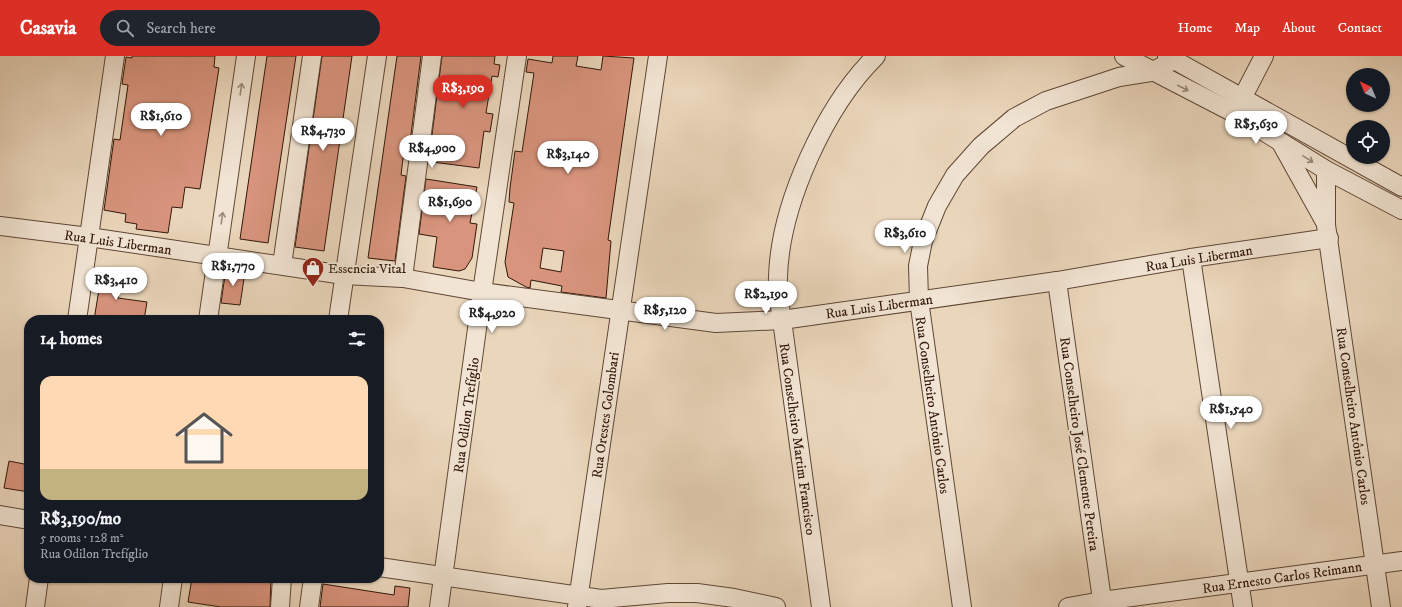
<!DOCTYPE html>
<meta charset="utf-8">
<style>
body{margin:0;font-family:"IM FELL DW Pica",serif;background:#20242c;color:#f1f3f6;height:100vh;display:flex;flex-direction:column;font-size:15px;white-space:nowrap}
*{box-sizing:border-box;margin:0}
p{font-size:13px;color:#9ea1a6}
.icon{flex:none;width:22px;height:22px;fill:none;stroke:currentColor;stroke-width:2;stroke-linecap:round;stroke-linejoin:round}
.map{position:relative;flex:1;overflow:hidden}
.side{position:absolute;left:24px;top:259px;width:360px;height:268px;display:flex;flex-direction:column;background:#171b24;border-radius:16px;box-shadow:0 1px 3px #0004}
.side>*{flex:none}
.needle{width:26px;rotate:316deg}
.controls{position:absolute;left:1346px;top:12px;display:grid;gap:8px}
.controls a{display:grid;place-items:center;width:44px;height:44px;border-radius:50%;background:#171b24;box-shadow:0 1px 3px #0004;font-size:20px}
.price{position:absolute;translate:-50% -34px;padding:0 9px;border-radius:14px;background:#fff;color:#222;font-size:13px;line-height:26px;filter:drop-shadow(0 1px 2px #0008)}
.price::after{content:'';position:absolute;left:50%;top:24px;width:12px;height:9px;margin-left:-6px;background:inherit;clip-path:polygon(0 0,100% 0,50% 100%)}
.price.current{background:#d93025;color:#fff}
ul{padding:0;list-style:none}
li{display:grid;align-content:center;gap:8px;height:212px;padding:0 16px}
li+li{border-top:1px solid #363941}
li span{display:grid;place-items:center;height:124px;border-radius:12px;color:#555}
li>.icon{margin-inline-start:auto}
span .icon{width:72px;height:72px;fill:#fffc;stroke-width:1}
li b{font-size:17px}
h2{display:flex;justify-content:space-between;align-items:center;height:48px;padding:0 16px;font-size:17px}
header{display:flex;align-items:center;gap:24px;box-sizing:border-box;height:56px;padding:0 20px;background:#d93025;color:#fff}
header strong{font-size:19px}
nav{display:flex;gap:22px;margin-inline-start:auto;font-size:14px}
.search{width:280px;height:36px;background:#20242c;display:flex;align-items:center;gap:10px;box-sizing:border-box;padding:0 14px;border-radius:22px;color:#9ea1a6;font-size:15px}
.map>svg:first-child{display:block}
</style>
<header>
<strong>Casavia</strong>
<div class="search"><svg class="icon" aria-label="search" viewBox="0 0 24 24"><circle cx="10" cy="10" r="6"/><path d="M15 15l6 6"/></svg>Search here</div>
<nav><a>Home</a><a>Map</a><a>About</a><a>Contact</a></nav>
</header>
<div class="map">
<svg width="1402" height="551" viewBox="0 0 1402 551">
<rect width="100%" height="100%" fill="#ead6bb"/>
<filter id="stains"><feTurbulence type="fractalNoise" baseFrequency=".005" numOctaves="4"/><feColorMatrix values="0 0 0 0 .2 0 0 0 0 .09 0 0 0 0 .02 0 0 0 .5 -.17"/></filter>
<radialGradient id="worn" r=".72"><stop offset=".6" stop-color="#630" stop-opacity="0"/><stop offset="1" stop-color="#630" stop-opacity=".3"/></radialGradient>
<g fill="#d8947d" stroke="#321709" fill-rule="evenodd">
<path d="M 132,0 L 215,0 L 214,11 L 219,12 L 200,133 L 185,131 L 182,152 L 172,151 L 168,177 L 136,173 L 137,168 L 125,166 L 126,158 L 104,154 L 114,83 L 120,84 L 128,29 L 122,28 L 126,1 L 132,2 Z"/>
<path d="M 267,0 L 296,0 L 268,187 L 240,183 Z"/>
<path d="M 322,0 L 352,0 L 324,195 L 295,191 Z"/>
<path d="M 397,0 L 421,0 L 408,102 L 403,102 L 401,119 L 406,120 L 395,205 L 368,202 Z"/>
<path d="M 442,0 L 495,0 L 494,8 L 500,9 L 498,21 L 492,20 L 486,57 L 493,58 L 490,76 L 484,75 L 479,112 L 432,106 L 435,87 L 431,87 Z"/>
<path d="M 553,0 L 578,0 L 576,10 L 601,14 L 603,0 L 634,2 L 608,184 L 611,185 L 606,242 L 561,236 L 562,230 L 531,224 L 530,232 L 526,231 L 508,221 L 505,206 L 514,147 L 509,146 L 510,132 L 515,95 L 522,96 L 534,17 L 526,16 L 528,3 L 552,7 ZM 543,192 L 564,195 L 561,216 L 540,212 Z"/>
<path d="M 426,123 L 477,131 L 470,167 L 477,168 L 472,202 L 465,213 L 459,215 L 433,211 L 437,181 L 419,178 Z"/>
<path d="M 226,213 L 245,216 L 240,249 L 221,247 Z"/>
<path d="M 102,215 L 122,218 L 118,242 L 147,246 L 144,264 L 94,264 Z"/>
<path d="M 9,405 L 29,409 L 29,436 L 4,432 Z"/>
<path d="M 192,522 L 271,522 L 270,551 L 221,551 L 188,546 Z"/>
<path d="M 323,528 L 394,539 L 395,530 L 410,532 L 408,551 L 320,551 Z"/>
</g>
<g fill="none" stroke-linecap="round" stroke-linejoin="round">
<g stroke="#604736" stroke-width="20">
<g id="minor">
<path d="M 1124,0 L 1234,57 L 1326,114 L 1402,154"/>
<path d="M 1167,0 L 1402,131"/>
<path d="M 1237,52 L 1264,0"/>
<path d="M 1281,87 L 1326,168"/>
<path d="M 1326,114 L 1326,169 L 1381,551"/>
<path d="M 0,170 L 89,181 L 344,219 L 403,222 L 482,236 L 716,267 L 782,264 L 1057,225 L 1191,202 L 1329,182"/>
<path d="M 1191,202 L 1243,551"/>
<path d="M 282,209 L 312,0"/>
<path d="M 403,222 L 432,0"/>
<path d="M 1057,225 L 1103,551"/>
<path d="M 77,264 L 115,0"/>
<path d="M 208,264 L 246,0"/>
<path d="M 338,264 L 377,0"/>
<path d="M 0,459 L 29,464"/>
<path d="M 379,511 L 601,543 L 668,537 L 697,537 L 734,542 L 776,551"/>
<path d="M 35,551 L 39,522"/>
<path d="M 169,551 L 173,522"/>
<path d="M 280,551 L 282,522"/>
<path d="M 309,551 L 313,522"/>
<path d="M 439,551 L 482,236 L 517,0"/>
<path d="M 577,551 L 658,0"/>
<path d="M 821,551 L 782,264 C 780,250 777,235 778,221 C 780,149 825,50 876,0"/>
<path d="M 962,551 L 919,244 L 918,210 L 923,185 L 937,150 L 955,119 L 981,90 L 1014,62 L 1046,45 L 1119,21 L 1151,16 L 1174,4"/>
<path d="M 1068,551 L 1102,545 L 1402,505"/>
</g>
</g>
<use href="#minor" stroke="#f1e4d3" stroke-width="18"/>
</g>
<defs><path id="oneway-shaft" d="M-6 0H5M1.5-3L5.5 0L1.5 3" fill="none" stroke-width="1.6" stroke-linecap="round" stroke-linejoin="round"/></defs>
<g stroke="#9b8878">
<use href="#oneway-shaft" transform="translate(1183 32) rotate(27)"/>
<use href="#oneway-shaft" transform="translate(241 33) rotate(-82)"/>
<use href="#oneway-shaft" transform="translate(1308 103) rotate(32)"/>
<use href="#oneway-shaft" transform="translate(222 162) rotate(-82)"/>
</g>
<defs>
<g id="shop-pin" transform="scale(1.15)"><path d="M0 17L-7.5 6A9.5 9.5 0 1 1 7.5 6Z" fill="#8f2418" stroke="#f1e4d3"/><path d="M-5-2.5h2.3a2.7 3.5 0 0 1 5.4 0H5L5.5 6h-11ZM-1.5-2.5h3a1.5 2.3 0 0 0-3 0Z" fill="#fff"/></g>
</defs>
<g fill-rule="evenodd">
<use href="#shop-pin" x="313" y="212"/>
</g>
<g text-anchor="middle" stroke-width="4" stroke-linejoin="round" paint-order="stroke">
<g font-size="14" fill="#321709" stroke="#f1e4d3">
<text transform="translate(118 186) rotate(8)" y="5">Rua Luis Liberman</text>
<text transform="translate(1199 202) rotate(-9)" y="5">Rua Luis Liberman</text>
<text transform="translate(879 250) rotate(-8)" y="5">Rua Luis Liberman</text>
<text transform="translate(933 349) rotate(82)" y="5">Rua Conselheiro Antônio Carlos</text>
<text transform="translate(466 359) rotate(-82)" y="5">Rua Odilon Trefíglio</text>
<text transform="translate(605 359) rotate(-82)" y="5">Rua Orestes Colombari</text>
<text transform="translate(1354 360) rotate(82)" y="5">Rua Conselheiro Antônio Carlos</text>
<text transform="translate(798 383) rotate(82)" y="5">Rua Conselheiro Martim Francisco</text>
<text transform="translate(1080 388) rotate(82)" y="5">Rua Conselheiro José Clemente Pereira</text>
<text transform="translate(1282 521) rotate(-8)" y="5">Rua Ernesto Carlos Reimann</text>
</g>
<g font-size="14" fill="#321709" stroke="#f1e4d3" text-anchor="start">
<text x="328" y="217">Essencia Vital</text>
</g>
</g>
<rect width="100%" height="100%" filter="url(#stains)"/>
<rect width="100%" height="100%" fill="url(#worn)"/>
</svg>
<div class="controls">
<a><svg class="needle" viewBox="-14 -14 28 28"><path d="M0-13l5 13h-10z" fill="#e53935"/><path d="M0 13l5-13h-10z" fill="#9ea1a6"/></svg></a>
<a><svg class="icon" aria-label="locate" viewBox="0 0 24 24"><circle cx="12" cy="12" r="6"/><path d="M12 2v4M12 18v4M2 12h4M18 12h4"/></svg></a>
</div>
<b class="price current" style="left:463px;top:53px">R$3,190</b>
<b class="price" style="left:161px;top:81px">R$1,610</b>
<b class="price" style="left:1256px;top:89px">R$5,630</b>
<b class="price" style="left:323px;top:96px">R$4,730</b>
<b class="price" style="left:432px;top:113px">R$4,900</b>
<b class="price" style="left:568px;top:119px">R$3,140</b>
<b class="price" style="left:450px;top:167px">R$1,690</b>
<b class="price" style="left:905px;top:198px">R$3,610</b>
<b class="price" style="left:233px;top:231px">R$1,770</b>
<b class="price" style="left:116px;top:245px">R$3,410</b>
<b class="price" style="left:766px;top:259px">R$2,190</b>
<b class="price" style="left:665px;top:275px">R$5,120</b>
<b class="price" style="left:492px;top:278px">R$4,920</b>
<b class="price" style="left:1231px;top:374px">R$1,540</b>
<section class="side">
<h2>14 homes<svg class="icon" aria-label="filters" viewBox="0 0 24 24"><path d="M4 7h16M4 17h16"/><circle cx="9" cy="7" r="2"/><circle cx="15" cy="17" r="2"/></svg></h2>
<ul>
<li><span style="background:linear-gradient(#ffd9b3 75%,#c2b280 0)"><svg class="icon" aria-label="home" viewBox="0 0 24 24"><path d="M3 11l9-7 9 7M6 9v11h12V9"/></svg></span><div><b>R$3,190/mo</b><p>5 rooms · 128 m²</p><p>Rua Odilon Trefíglio</p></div></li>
</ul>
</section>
</div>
